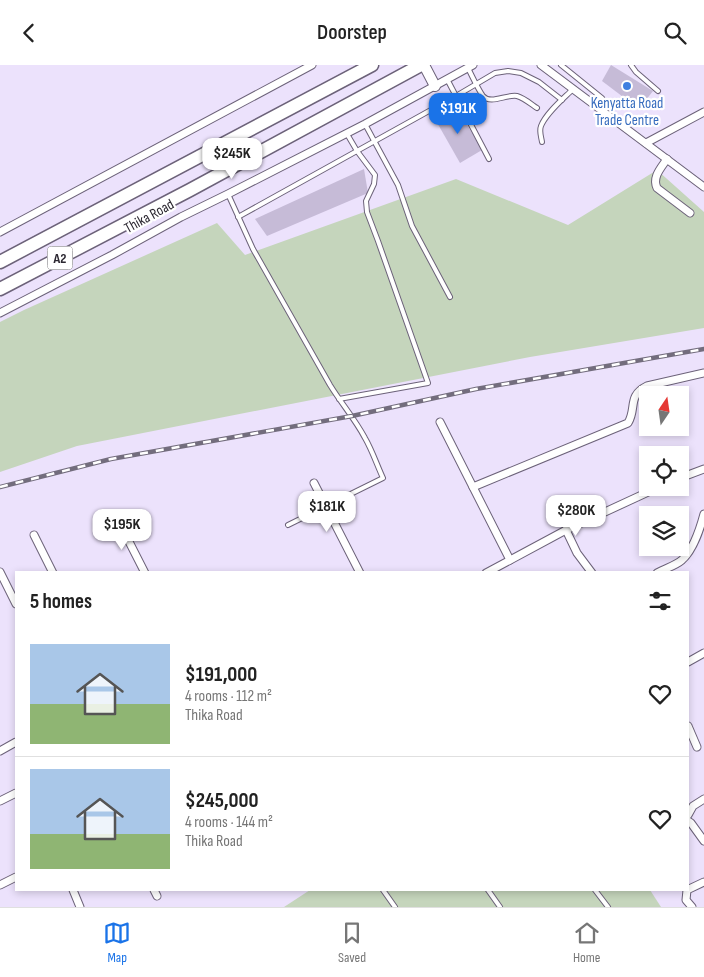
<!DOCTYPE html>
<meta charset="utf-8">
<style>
body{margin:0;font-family:"Sofia Sans Condensed",sans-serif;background:#f2f2f2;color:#222;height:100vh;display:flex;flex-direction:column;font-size:19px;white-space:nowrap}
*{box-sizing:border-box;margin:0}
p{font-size:16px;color:#767676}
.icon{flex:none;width:28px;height:28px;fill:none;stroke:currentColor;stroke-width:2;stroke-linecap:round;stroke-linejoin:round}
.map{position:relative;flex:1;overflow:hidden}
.side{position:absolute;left:15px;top:506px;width:674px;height:320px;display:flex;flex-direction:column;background:#fff;border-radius:0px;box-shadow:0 2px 8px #0003}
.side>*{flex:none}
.needle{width:32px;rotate:13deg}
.tools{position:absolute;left:639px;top:321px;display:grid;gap:10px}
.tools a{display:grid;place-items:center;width:50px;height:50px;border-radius:0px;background:#fff;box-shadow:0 2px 8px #0003;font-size:25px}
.price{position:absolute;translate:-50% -42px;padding:0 11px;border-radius:10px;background:#fff;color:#222;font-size:16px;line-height:32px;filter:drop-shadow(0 1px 2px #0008)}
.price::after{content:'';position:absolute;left:50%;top:30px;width:15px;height:11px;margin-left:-8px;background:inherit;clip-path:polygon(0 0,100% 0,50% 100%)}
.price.on{background:#1a73e8;color:#fff}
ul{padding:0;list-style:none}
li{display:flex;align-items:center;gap:15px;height:125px;padding:0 15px}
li+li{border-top:1px solid #e0e0e0}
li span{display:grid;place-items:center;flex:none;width:140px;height:100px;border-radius:0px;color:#555}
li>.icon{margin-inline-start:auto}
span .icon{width:60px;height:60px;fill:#fffc;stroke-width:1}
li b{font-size:21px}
h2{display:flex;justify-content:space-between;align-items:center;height:60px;padding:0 15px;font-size:21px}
header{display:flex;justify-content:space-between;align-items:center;height:65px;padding:0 15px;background:#fff;font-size:22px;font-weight:600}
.tab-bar{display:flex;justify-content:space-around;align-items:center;height:70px;border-top:1px solid #e0e0e0;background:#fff;font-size:14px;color:#767676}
.tab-bar a{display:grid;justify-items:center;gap:2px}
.tab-bar .on{color:#1a73e8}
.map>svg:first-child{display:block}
</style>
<header><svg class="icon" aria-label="back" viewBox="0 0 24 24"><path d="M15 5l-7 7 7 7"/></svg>Doorstep<svg class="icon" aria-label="search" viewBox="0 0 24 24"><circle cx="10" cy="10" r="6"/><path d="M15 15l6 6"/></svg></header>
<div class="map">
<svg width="704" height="842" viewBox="0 0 704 842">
<rect width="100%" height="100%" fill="#ece2fc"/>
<g fill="#c5d5bc">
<path d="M 657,105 L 704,147 L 704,263 L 530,292 L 77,381 L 0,407 L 0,257 L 24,245 L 217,158 L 245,190 L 456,114 L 568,160 Z"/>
<path d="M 310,825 L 650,825 L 661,842 L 284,842 Z"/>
</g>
<g fill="#c6bbd7">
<path d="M 611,0 L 653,26 L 639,44 L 602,16 Z"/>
<path d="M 456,41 L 482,85 L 460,98 L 435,54 Z"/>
<path d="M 364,104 L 368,128 L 267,171 L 255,154 Z"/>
</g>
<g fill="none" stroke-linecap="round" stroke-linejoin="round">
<g stroke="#6c6279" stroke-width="6">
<g id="lane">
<path d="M 561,0 L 602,33"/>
<path d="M 631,0 L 636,7 L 658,26"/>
<path d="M 468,3 C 471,9 479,26 483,31 C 491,40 506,29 517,31 C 524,33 531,39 537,43"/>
<path d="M 447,14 L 489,94"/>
<path d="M 365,59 L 398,120 L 412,161 L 450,232"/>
<path d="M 542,77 C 541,71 539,66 541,61 C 546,48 563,34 573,24"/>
<path d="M 228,129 L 253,184 L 330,320 C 341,338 355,354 365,373 C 372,385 377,400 383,413 L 288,460"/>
<path d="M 238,152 L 456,31 L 495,8 L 508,6 L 521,8 L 539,17 L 562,35"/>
<path d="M 339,334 L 428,318 L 378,176 L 367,147 L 366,136 L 374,119 L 375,110 L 357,86 L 347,69"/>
<path d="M 383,825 L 395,842"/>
<path d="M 488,825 L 500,842"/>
<path d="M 595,825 L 608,842"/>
</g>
</g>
<g stroke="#6c6279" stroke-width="9">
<g id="street">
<path d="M 541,0 L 704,122"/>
<path d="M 646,78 L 704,47"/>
<path d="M 667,94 C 661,103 652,112 657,123 L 690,148"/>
<path d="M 0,167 L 312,0"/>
<path d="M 0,248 L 112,190 L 181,152 L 228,129 L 365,59 L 473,0"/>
<path d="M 440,357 L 510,495"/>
<path d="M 680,413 L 704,404"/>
<path d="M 314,418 L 360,508"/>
<path d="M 473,422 L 628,358 C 637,343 627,331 647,321 L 704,308"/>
<path d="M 118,455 L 145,508"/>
<path d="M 566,465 L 577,488 L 592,508"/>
<path d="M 34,470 L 53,508"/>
<path d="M 0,507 L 16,539"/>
<path d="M 486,508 L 566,465 L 659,422"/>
<path d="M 657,508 C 666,503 675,501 682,495 C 694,484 700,464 704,449"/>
<path d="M 688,597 L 704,588"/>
<path d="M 688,661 L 697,682"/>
<path d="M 0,686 L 16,677"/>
<path d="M 0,736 L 16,728"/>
<path d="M 688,750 L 693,741 L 704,734"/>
<path d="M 688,756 L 691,758 L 704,776"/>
<path d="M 0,820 L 16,812"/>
<path d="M 73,825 L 80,842"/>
<path d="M 154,825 L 157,831"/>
<path d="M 692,842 L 686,835 L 687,825 L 704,817"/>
</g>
</g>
<g stroke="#6c6279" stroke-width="12">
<path id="secondary" d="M 424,0 L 435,21"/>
</g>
<g stroke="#6c6279" stroke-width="15">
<g id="highway">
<path d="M 0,197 L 372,0"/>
<path d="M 0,224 L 190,125 L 421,0"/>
</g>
</g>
<use href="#lane" stroke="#fff" stroke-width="4"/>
<use href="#street" stroke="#fff" stroke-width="7"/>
<use href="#secondary" stroke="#fff" stroke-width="10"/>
<use href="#highway" stroke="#fff" stroke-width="12"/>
<g stroke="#736d7d" stroke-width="4.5">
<path id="rail" d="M 0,422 L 111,394 L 352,351 L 476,324 L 704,284"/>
</g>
<use href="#rail" stroke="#fff" stroke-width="2.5" stroke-dasharray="8" stroke-linecap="butt"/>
</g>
<circle fill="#3f7fe0" stroke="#fff" stroke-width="2" cx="627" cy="21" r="5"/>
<g text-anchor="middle" stroke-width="4.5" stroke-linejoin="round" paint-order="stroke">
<rect fill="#fff" stroke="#6b686f" stroke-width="1" x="47.5" y="181.5" width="25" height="23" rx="4"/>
<g font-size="14" font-weight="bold" fill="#2b2731">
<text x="60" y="198">A2</text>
</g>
<g font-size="15" fill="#366cbe" stroke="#fff">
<text x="627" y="43">Kenyatta Road<tspan x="627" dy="17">Trade Centre</tspan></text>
</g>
<g font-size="15" fill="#2b2731" stroke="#fff">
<text transform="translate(149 151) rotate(-29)" y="5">Thika Road</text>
</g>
</g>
</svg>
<div class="tools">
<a><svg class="needle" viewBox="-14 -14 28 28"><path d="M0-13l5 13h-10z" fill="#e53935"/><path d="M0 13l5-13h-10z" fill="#767676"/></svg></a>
<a><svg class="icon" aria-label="locate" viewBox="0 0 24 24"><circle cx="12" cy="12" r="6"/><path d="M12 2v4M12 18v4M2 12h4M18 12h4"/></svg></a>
<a><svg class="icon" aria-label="layers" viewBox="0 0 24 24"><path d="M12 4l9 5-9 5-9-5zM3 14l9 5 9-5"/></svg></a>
</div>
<b class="price on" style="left:458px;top:70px">$191K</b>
<b class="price" style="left:232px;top:115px">$245K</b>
<b class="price" style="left:327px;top:468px">$181K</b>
<b class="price" style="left:576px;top:472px">$280K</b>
<b class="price" style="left:122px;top:486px">$195K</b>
<section class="side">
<h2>5 homes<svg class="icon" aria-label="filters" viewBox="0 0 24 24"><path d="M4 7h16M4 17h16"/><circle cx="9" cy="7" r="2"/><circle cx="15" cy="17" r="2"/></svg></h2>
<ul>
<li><span style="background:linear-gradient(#a9c7e8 60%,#8fb573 0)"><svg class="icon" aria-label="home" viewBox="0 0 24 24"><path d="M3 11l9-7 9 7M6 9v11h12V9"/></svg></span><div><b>$191,000</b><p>4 rooms · 112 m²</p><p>Thika Road</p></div><svg class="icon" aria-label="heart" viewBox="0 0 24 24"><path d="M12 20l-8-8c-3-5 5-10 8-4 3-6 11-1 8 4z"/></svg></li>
<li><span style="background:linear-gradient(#a9c7e8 65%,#8fb573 0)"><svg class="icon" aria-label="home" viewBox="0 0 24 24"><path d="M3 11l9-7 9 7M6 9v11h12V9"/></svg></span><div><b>$245,000</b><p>4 rooms · 144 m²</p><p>Thika Road</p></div><svg class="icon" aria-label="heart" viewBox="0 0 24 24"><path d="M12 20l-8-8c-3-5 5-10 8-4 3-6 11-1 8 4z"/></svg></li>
</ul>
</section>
</div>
<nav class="tab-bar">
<a class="on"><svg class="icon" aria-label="map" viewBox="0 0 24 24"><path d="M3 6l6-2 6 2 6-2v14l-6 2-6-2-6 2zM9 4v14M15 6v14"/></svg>Map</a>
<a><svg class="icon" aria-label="saved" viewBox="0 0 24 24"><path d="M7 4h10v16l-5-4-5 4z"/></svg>Saved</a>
<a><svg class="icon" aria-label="home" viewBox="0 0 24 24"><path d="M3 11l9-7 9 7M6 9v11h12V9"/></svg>Home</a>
</nav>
